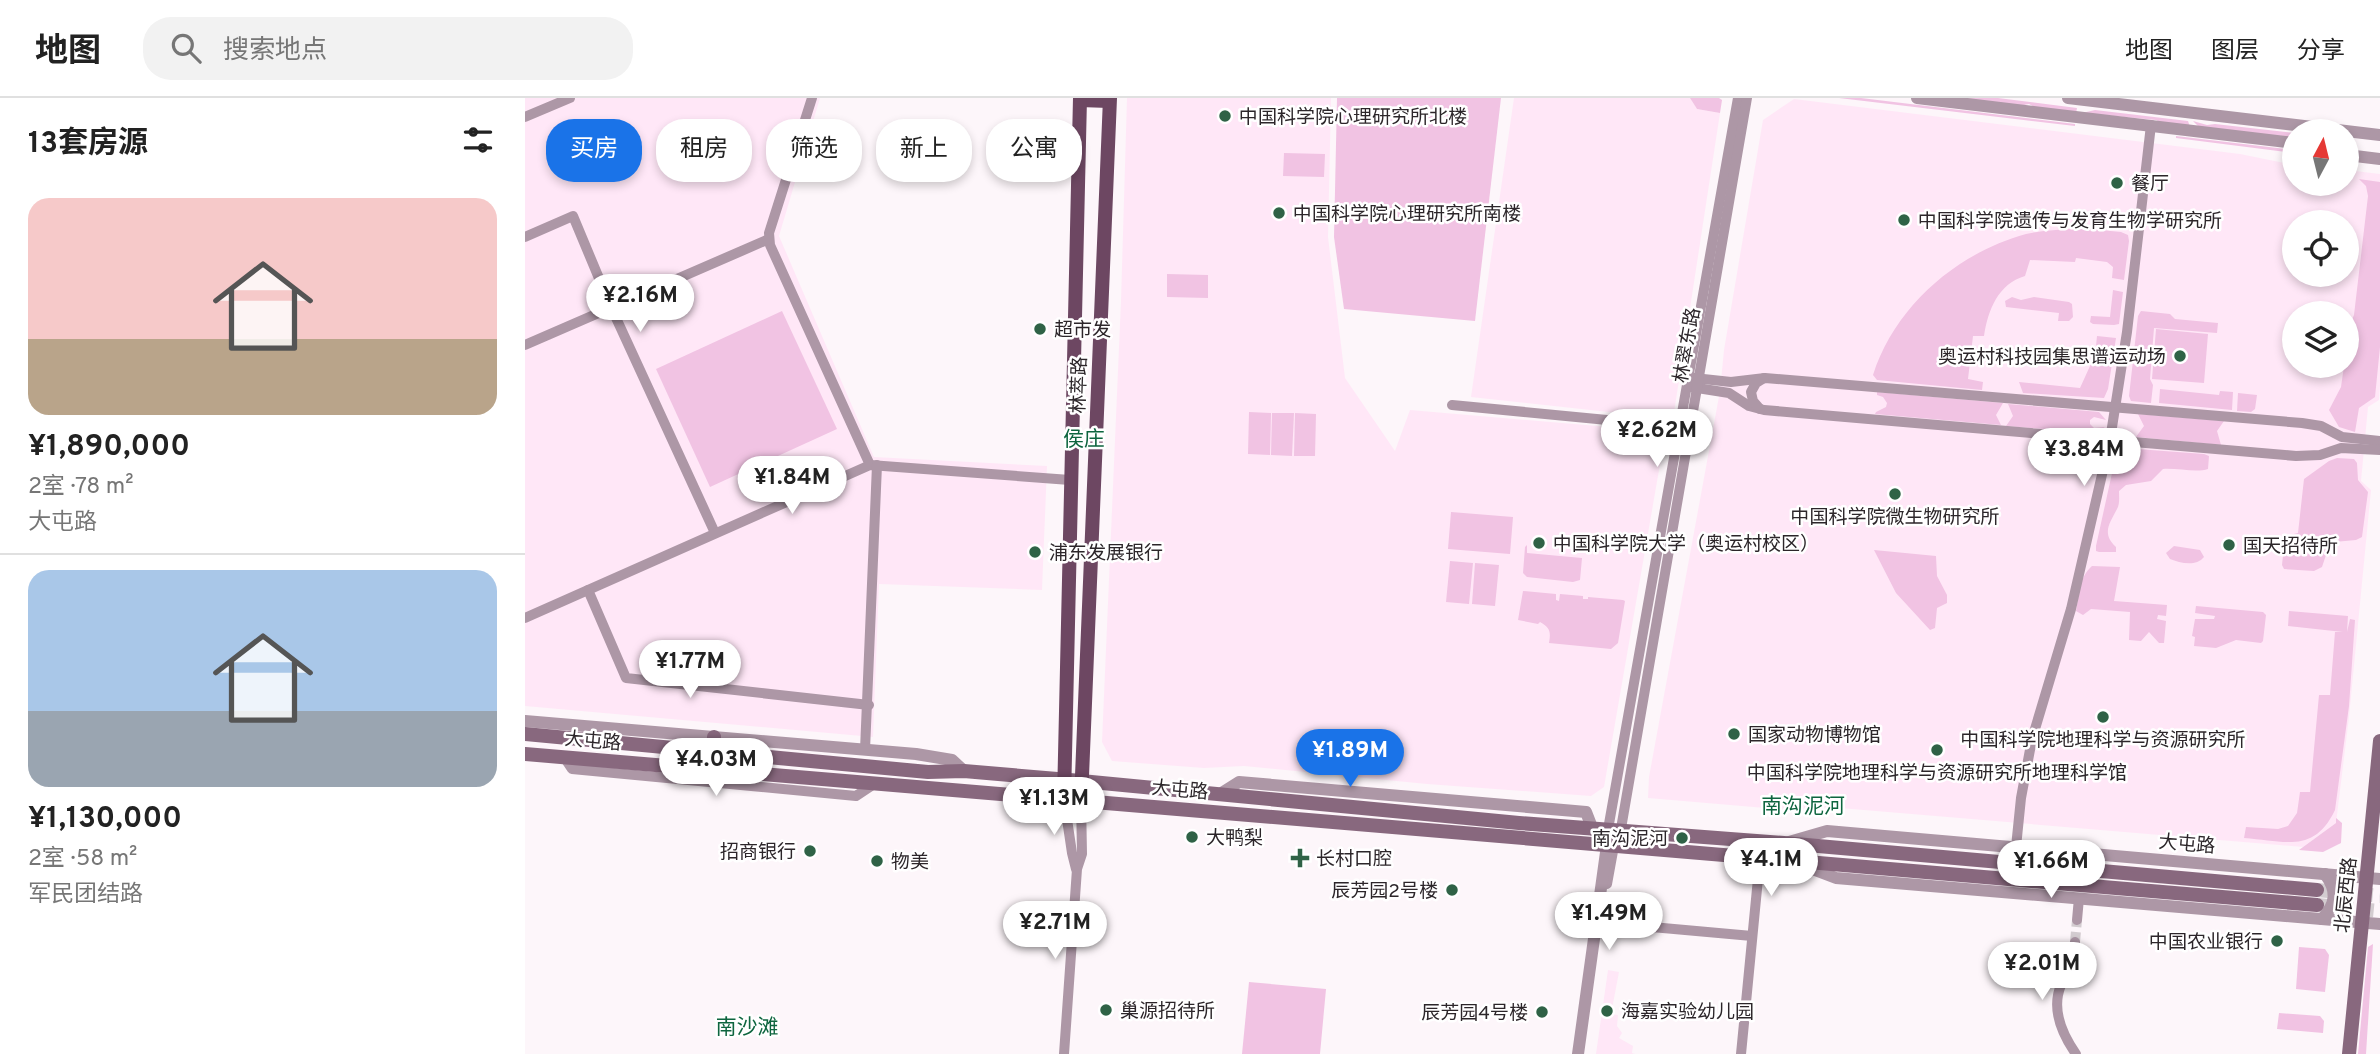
<!DOCTYPE html>
<html lang="zh">
<meta charset="utf-8">
<style>
body{margin:0;font-family:Overpass,"Noto Sans SC",sans-serif;background:#f2f2f2;color:#222;height:100vh;display:flex;flex-direction:column;font-size:26px;white-space:nowrap}
*{box-sizing:border-box;margin:0}
p{font-size:23px;color:#767676}
.icon{flex:none;width:38px;height:38px;fill:none;stroke:currentColor;stroke-width:2;stroke-linecap:round;stroke-linejoin:round}
.map{position:relative;flex:1;overflow:hidden}
.details{display:flex;flex-direction:column;background:#fff;width:525px}
.details>*{flex:none}
.top-card{position:absolute;left:21px;top:21px;width:665px;height:63px;display:flex;gap:14px}
.needle{width:46px;rotate:7deg}
.fabs{position:absolute;left:1757px;top:21px;display:grid;gap:14px}
.fabs a{display:grid;place-items:center;width:77px;height:77px;border-radius:50%;background:#fff;box-shadow:0 4px 10px #0003;font-size:35px}
.price{position:absolute;translate:-50% -60px;padding:0 16px;border-radius:24px;background:#fff;color:#222;font-size:23px;line-height:46px;filter:drop-shadow(0 2px 4px #0008)}
.price::after{content:'';position:absolute;left:50%;top:42px;width:21px;height:16px;margin-left:-10px;background:inherit;clip-path:polygon(0 0,100% 0,50% 100%)}
.price.current{background:#1a73e8;color:#fff}
ul{padding:0;list-style:none}
li{display:grid;align-content:center;gap:14px;height:371px;padding:0 28px}
li+li{border-top:2px solid #e0e0e0}
li span{display:grid;place-items:center;height:217px;border-radius:21px;color:#555}
li>.icon{margin-inline-start:auto}
span .icon{width:126px;height:126px;fill:#fffc;stroke-width:1}
li b{font-size:30px}
h2{display:flex;justify-content:space-between;align-items:center;height:84px;padding:0 28px;font-size:30px}
.chip{padding:0 24px;border-radius:28px;background:#fff;box-shadow:0 4px 10px #0003;font-size:24px;line-height:63px}
.chip.current{background:#1a73e8;color:#fff}
header{display:flex;align-items:center;gap:42px;box-sizing:border-box;height:98px;padding:0 35px;background:#fff;border-bottom:2px solid #e0e0e0}
header strong{font-size:33px}
nav{display:flex;gap:38px;margin-inline-start:auto;font-size:24px}
.search{width:490px;height:63px;background:#f2f2f2;display:flex;align-items:center;gap:18px;box-sizing:border-box;padding:0 24px;border-radius:28px;color:#767676;font-size:26px}
main{display:flex;flex:1;min-height:0}
.map>svg:first-child{display:block}
</style>
<header>
<strong>地图</strong>
<div class="search"><svg class="icon" aria-label="search" viewBox="0 0 24 24"><circle cx="10" cy="10" r="6"/><path d="M15 15l6 6"/></svg>搜索地点</div>
<nav><a>地图</a><a>图层</a><a>分享</a></nav>
</header>
<main>
<section class="details">
<h2>13套房源<svg class="icon" aria-label="filters" viewBox="0 0 24 24"><path d="M4 7h16M4 17h16"/><circle cx="9" cy="7" r="2"/><circle cx="15" cy="17" r="2"/></svg></h2>
<ul>
<li><span style="background:linear-gradient(#f6c9c9 65%,#b9a48a 0)"><svg class="icon" aria-label="home" viewBox="0 0 24 24"><path d="M3 11l9-7 9 7M6 9v11h12V9"/></svg></span><div><b>¥1,890,000</b><p>2室 · 78 m²</p><p>大屯路</p></div></li>
<li><span style="background:linear-gradient(#a9c7e8 65%,#9aa5b1 0)"><svg class="icon" aria-label="home" viewBox="0 0 24 24"><path d="M3 11l9-7 9 7M6 9v11h12V9"/></svg></span><div><b>¥1,130,000</b><p>2室 · 58 m²</p><p>军民团结路</p></div></li>
</ul>
</section>
<div class="map">
<svg width="1855" height="956" viewBox="0 0 1855 956">
<rect width="100%" height="100%" fill="#fdf6fa"/>
<g fill="#ffe7f7" fill-rule="evenodd">
<path d="M 0,0 L 295,0 L 254,138 L 349,359 L 522,368 L 517,492 L 354,486 L 348,639 L 0,608 Z"/>
<path d="M 602,0 L 806,0 L 803,139 L 820,280 L 870,353 L 885,312 L 1143,334 L 1134,372 L 1079,689 L 1066,698 L 902,686 L 719,668 L 679,670 L 587,663 L 577,644 L 596,203 Z"/>
<path d="M 989,0 L 1165,0 L 1172,11 L 1195,15 L 1148,321 L 946,299 Z"/>
<path d="M 1269,1 L 1715,56 L 1769,67 L 1769,86 L 1822,86 L 1822,72 L 1855,76 L 1855,287 L 1854,302 L 1843,309 L 1836,383 L 1846,392 L 1824,619 L 1811,725 L 1778,749 L 1315,710 L 1293,709 L 1263,712 L 1123,700 L 1124,679 L 1195,293 L 1199,252 L 1238,22 ZM 1769,124 L 1822,124 L 1822,177 L 1769,177 ZM 1769,215 L 1822,215 L 1822,268 L 1769,268 Z"/>
<path d="M 1083,872 L 1094,874 L 1086,916 L 1093,917 L 1092,928 L 1097,935 L 1094,940 L 1108,948 L 1107,955 L 1110,956 L 1071,956 Z"/>
</g>
<g fill="#f1c3e3">
<path d="M 812,0 L 976,0 L 950,223 L 819,211 L 809,139 Z"/>
<path d="M 1165,0 L 1194,0 L 1197,2 L 1195,15 L 1172,11 Z"/>
<path d="M 1314,0 L 1336,0 L 1550,26 L 1550,28 Z"/>
<path d="M 1423,0 L 1473,0 L 1552,10 L 1551,16 L 1511,10 L 1504,6 L 1494,8 Z"/>
<path d="M 1570,12 L 1663,23 L 1665,29 L 1637,25 L 1631,22 L 1557,15 Z"/>
<path d="M 1668,23 L 1682,27 L 1690,26 L 1769,35 L 1769,41 L 1675,30 Z"/>
<path d="M 1651,38 L 1769,52 L 1769,55 L 1651,40 Z"/>
<path d="M 759,55 L 800,56 L 799,79 L 758,78 Z"/>
<path d="M 1834,81 L 1855,84 L 1855,249 L 1850,299 L 1834,310 L 1830,334 L 1814,329 L 1804,312 L 1816,289 L 1819,268 L 1822,268 L 1823,231 L 1829,217 L 1843,98 L 1841,88 Z"/>
<path d="M 1555,130 L 1596,134 L 1603,137 L 1604,143 L 1599,182 L 1587,180 L 1588,169 L 1582,164 L 1551,160 L 1550,164 L 1505,162 L 1500,178 C 1473,186 1463,212 1459,238 L 1448,238 L 1443,281 L 1458,284 L 1457,292 L 1352,282 L 1348,277 C 1370,208 1432,155 1501,136 C 1518,132 1537,132 1555,130 Z"/>
<path d="M 642,176 L 683,177 L 683,200 L 642,199 Z"/>
<path d="M 1588,192 L 1598,194 L 1594,226 L 1589,227 L 1568,226 L 1565,224 L 1566,218 L 1585,219 Z"/>
<path d="M 1487,199 L 1496,202 L 1509,199 L 1544,204 L 1547,206 L 1548,219 L 1544,223 L 1533,223 L 1534,215 L 1481,209 L 1480,203 Z"/>
<path d="M 257,213 L 312,331 L 185,389 L 131,271 Z"/>
<path d="M 1616,213 L 1645,216 L 1650,221 L 1693,225 L 1692,235 L 1629,230 L 1625,281 L 1628,287 L 1626,305 L 1606,303 L 1604,298 L 1613,218 Z"/>
<path d="M 1631,231 L 1683,236 L 1679,285 L 1627,281 Z"/>
<path d="M 1572,238 L 1591,240 L 1583,291 L 1579,300 L 1498,295 L 1494,284 L 1555,290 L 1570,257 Z"/>
<path d="M 1635,291 L 1694,297 L 1695,293 L 1708,294 L 1707,312 L 1634,305 Z"/>
<path d="M 1352,294 L 1478,305 L 1471,317 L 1476,327 L 1350,316 L 1351,314 L 1361,309 L 1362,305 L 1358,299 L 1352,297 Z"/>
<path d="M 1713,295 L 1732,297 L 1730,311 L 1726,314 L 1712,313 Z"/>
<path d="M 1483,306 L 1574,314 L 1581,322 L 1569,319 L 1565,322 L 1565,326 L 1569,330 L 1580,329 L 1571,335 L 1481,328 L 1488,318 Z"/>
<path d="M 724,314 L 746,315 L 745,357 L 723,356 Z"/>
<path d="M 747,315 L 769,315 L 767,358 L 746,357 Z"/>
<path d="M 770,315 L 791,316 L 790,358 L 769,358 Z"/>
<path d="M 1613,316 L 1699,323 L 1692,333 L 1696,347 L 1611,339 L 1619,328 Z"/>
<path d="M 1599,350 L 1679,356 L 1684,358 L 1683,371 C 1672,375 1652,370 1638,371 L 1626,383 L 1601,387 L 1594,393 C 1594,399 1595,406 1592,411 C 1585,425 1576,435 1591,449 L 1591,454 L 1574,454 L 1571,453 L 1571,448 L 1591,357 L 1594,352 Z"/>
<path d="M 1812,360 L 1829,361 L 1832,365 L 1833,382 L 1843,394 L 1837,439 L 1831,442 L 1809,444 L 1804,448 L 1797,469 L 1789,473 L 1759,471 L 1757,467 L 1760,438 L 1773,435 L 1779,381 L 1804,363 Z"/>
<path d="M 926,414 L 988,419 L 985,456 L 923,451 Z"/>
<path d="M 1002,447 L 1002,455 L 1057,460 L 1055,482 L 1048,484 L 1002,479 L 998,475 L 1000,449 Z"/>
<path d="M 1649,448 L 1675,452 L 1679,459 C 1671,469 1655,465 1645,461 L 1641,455 Z"/>
<path d="M 1349,452 L 1411,458 L 1412,478 L 1422,497 L 1422,505 L 1412,510 L 1410,530 L 1405,532 L 1371,495 Z"/>
<path d="M 925,463 L 948,465 L 944,506 L 921,504 Z"/>
<path d="M 950,465 L 974,467 L 970,508 L 947,506 Z"/>
<path d="M 1567,468 L 1595,469 L 1589,503 L 1642,507 L 1641,518 L 1633,517 L 1632,521 L 1641,523 L 1639,545 L 1634,545 L 1624,534 L 1616,543 L 1604,542 L 1605,514 L 1566,511 L 1558,517 L 1551,513 C 1554,498 1554,479 1567,468 Z"/>
<path d="M 998,493 L 1031,496 L 1031,502 L 1034,503 L 1035,496 L 1058,498 L 1058,501 L 1063,501 L 1063,499 L 1098,502 L 1100,503 L 1093,545 L 1086,551 L 1024,545 C 1026,533 1025,530 1015,524 L 1013,526 L 993,522 Z"/>
<path d="M 1671,508 L 1738,514 L 1741,517 L 1738,543 L 1736,545 L 1711,542 L 1691,550 L 1669,548 L 1670,539 L 1667,538 L 1670,521 L 1689,521 L 1690,518 L 1670,515 Z"/>
<path d="M 1764,513 L 1823,518 L 1822,534 L 1825,521 L 1830,522 L 1824,608 L 1810,712 C 1789,756 1760,743 1719,740 L 1721,729 L 1753,731 L 1763,728 L 1772,715 L 1775,694 L 1785,694 L 1794,597 L 1805,597 L 1810,534 L 1818,534 L 1763,528 Z"/>
<path d="M 1811,720 L 1817,725 L 1816,745 L 1798,754 L 1774,752 L 1811,725 Z"/>
<path d="M 1848,846 L 1841,956 L 1833,956 L 1843,849 Z"/>
<path d="M 1774,849 L 1800,851 L 1804,857 L 1800,894 L 1771,891 Z"/>
<path d="M 724,884 L 801,891 L 795,956 L 717,956 Z"/>
<path d="M 1754,915 L 1795,918 L 1799,923 L 1798,935 L 1752,931 Z"/>
</g>
<g fill="none" stroke-linecap="round" stroke-linejoin="round">
<path stroke="#d3ccd0" stroke-width="10" stroke-dasharray="10 5" stroke-linecap="butt" d="M 1550,844 L 1552,822"/>
<g stroke="#d3ccd0" stroke-width="14" stroke-dasharray="14 7" stroke-linecap="butt">
<path d="M 1792,792 L 1855,798"/>
<path d="M 1793,807 L 1855,813"/>
</g>
<g stroke="#ad97a6" stroke-width="10">
<path d="M 287,0 L 244,135 L 245,147 L 345,367"/>
<path d="M 0,19 L 45,0"/>
<path d="M 0,139 L 48,118 L 86,209 L 190,435"/>
<path d="M 0,247 L 244,141"/>
<path d="M 1169,280 L 1206,284 L 1240,280 L 1777,325 L 1796,328 L 1817,339 L 1855,343"/>
<path d="M 1166,289 L 1204,295 L 1224,308 L 1239,312 L 1771,358 L 1795,357 L 1816,350 L 1855,352"/>
<path d="M 927,307 L 1155,329"/>
<path d="M 1235,311 L 1228,303 L 1226,294 L 1231,285 L 1239,280"/>
<path d="M 63,492 L 101,580 L 344,607"/>
<path d="M 0,520 L 345,367 L 545,382"/>
<path d="M 340,652 L 352,367"/>
<path d="M 39,659 L 47,671 L 331,698 L 349,686"/>
<path d="M 539,701 L 547,755 L 551,771"/>
<path d="M 1082,737 L 1213,0"/>
<path d="M 1093,748 L 1222,0"/>
<path d="M 1491,749 L 1496,700 L 1507,641 L 1546,511 L 1585,342 L 1602,234 L 1626,27"/>
<path d="M 1082,786 L 1090,742"/>
<path d="M 1552,822 L 1554,800"/>
<path d="M 1071,824 L 1227,838"/>
<path d="M 1550,844 C 1547,863 1542,869 1536,887 C 1526,911 1537,936 1551,956"/>
<path d="M 539,956 L 552,771 L 557,756 L 556,702"/>
<path d="M 1216,956 L 1235,760"/>
</g>
<g stroke="#ad97a6" stroke-width="12">
<path d="M 1392,0 L 1769,45"/>
<path d="M 1543,0 L 1855,37"/>
<path d="M 1822,57 L 1855,61"/>
<path d="M 0,623 L 391,656 L 427,662 L 439,673"/>
<path d="M 695,696 L 714,684 L 1061,714 L 1068,732"/>
<path d="M 1264,744 L 1302,733 L 1855,781"/>
<path d="M 1274,766 L 1311,780 L 1855,826"/>
<path d="M 1797,821 C 1811,806 1813,793 1800,776"/>
<path d="M 1053,956 L 1082,747"/>
</g>
<g stroke="#88687e" stroke-width="14">
<path d="M 0,636 L 403,674 L 439,673 L 556,683 L 994,725 L 1259,745 L 1792,792"/>
<path d="M 188,655 L 189,639"/>
<path d="M 0,656 L 1792,807"/>
<path d="M 1824,956 L 1855,643"/>
</g>
<g stroke="#6d4762" stroke-width="14">
<path d="M 555,2 L 584,3"/>
<path d="M 539,701 L 555,0"/>
<path d="M 556,702 L 585,0"/>
</g>
</g>
<g fill="#2f6246" stroke="#fff" stroke-width="2.5">
<circle cx="700" cy="18" r="7"/>
<circle cx="1592" cy="85" r="7"/>
<circle cx="754" cy="115" r="7"/>
<circle cx="1379" cy="122" r="7"/>
<circle cx="515" cy="231" r="7"/>
<circle cx="1655" cy="258" r="7"/>
<circle cx="1370" cy="396" r="7"/>
<circle cx="1014" cy="445" r="7"/>
<circle cx="1704" cy="447" r="7"/>
<circle cx="510" cy="454" r="7"/>
<circle cx="1578" cy="619" r="7"/>
<circle cx="1209" cy="636" r="7"/>
<circle cx="1412" cy="652" r="7"/>
<circle cx="667" cy="739" r="7"/>
<circle cx="1157" cy="740" r="7"/>
<circle cx="285" cy="753" r="7"/>
<path d="M771.5 749.5h7v7h7v7h-7v7h-7v-7h-7v-7h7z"/>
<circle cx="352" cy="763" r="7"/>
<circle cx="927" cy="792" r="7"/>
<circle cx="1752" cy="843" r="7"/>
<circle cx="581" cy="912" r="7"/>
<circle cx="1082" cy="913" r="7"/>
<circle cx="1017" cy="914" r="7"/>
</g>
<g text-anchor="middle" stroke-width="5" stroke-linejoin="round" paint-order="stroke">
<g font-size="19" fill="#2c262a" stroke="#fff" text-anchor="start">
<text x="714" y="25">中国科学院心理研究所北楼</text>
<text x="1606" y="92">餐厅</text>
<text x="768" y="122">中国科学院心理研究所南楼</text>
<text x="1393" y="129">中国科学院遗传与发育生物学研究所</text>
<text x="529" y="238">超市发</text>
<text x="1641" y="265" text-anchor="end">奥运村科技园集思谱运动场</text>
<text x="1370" y="425" text-anchor="middle">中国科学院微生物研究所</text>
<text x="1028" y="452">中国科学院大学（奥运村校区）</text>
<text x="1718" y="454">国天招待所</text>
<text x="524" y="461">浦东发展银行</text>
<text x="1223" y="643">国家动物博物馆</text>
<text x="1578" y="648" text-anchor="middle">中国科学院地理科学与资源研究所</text>
<text x="1412" y="681" text-anchor="middle">中国科学院地理科学与资源研究所地理科学馆</text>
<text x="681" y="746">大鸭梨</text>
<text x="1143" y="747" text-anchor="end">南沟泥河</text>
<text x="271" y="760" text-anchor="end">招商银行</text>
<text x="791" y="767">长村口腔</text>
<text x="366" y="770">物美</text>
<text x="913" y="799" text-anchor="end">辰芳园2号楼</text>
<text x="1738" y="850" text-anchor="end">中国农业银行</text>
<text x="595" y="919">巢源招待所</text>
<text x="1096" y="920">海嘉实验幼儿园</text>
<text x="1003" y="921" text-anchor="end">辰芳园4号楼</text>
</g>
<g font-size="19" fill="#2c262a" stroke="#fff">
<text transform="translate(1161 247) rotate(-80)" y="7">林翠东路</text>
<text transform="translate(553 287) rotate(-88)" y="7">林萃路</text>
<text transform="translate(68 642) rotate(5)" y="7">大屯路</text>
<text transform="translate(655 691) rotate(5)" y="7">大屯路</text>
<text transform="translate(1662 745) rotate(5)" y="7">大屯路</text>
<text transform="translate(1820 797) rotate(-84)" y="7">北辰西路</text>
</g>
<g font-size="21" fill="#0e653f" stroke="#fff">
<text x="559" y="348">侯庄</text>
<text x="1278" y="715">南沟泥河</text>
<text x="222" y="936">南沙滩</text>
</g>
</g>
</svg>
<div class="fabs">
<a><svg class="needle" viewBox="-14 -14 28 28"><path d="M0-13l5 13h-10z" fill="#e53935"/><path d="M0 13l5-13h-10z" fill="#767676"/></svg></a>
<a><svg class="icon" aria-label="locate" viewBox="0 0 24 24"><circle cx="12" cy="12" r="6"/><path d="M12 2v4M12 18v4M2 12h4M18 12h4"/></svg></a>
<a><svg class="icon" aria-label="layers" viewBox="0 0 24 24"><path d="M12 4l9 5-9 5-9-5zM3 14l9 5 9-5"/></svg></a>
</div>
<b class="price" style="left:115px;top:236px">¥2.16M</b>
<b class="price" style="left:1132px;top:371px">¥2.62M</b>
<b class="price" style="left:1559px;top:390px">¥3.84M</b>
<b class="price" style="left:267px;top:418px">¥1.84M</b>
<b class="price" style="left:165px;top:602px">¥1.77M</b>
<b class="price current" style="left:825px;top:691px">¥1.89M</b>
<b class="price" style="left:191px;top:700px">¥4.03M</b>
<b class="price" style="left:529px;top:739px">¥1.13M</b>
<b class="price" style="left:1246px;top:800px">¥4.1M</b>
<b class="price" style="left:1526px;top:802px">¥1.66M</b>
<b class="price" style="left:1084px;top:854px">¥1.49M</b>
<b class="price" style="left:530px;top:863px">¥2.71M</b>
<b class="price" style="left:1517px;top:904px">¥2.01M</b>
<div class="top-card">
<a class="chip current">买房</a>
<a class="chip">租房</a>
<a class="chip">筛选</a>
<a class="chip">新上</a>
<a class="chip">公寓</a>
</div>
</div>
</main>
